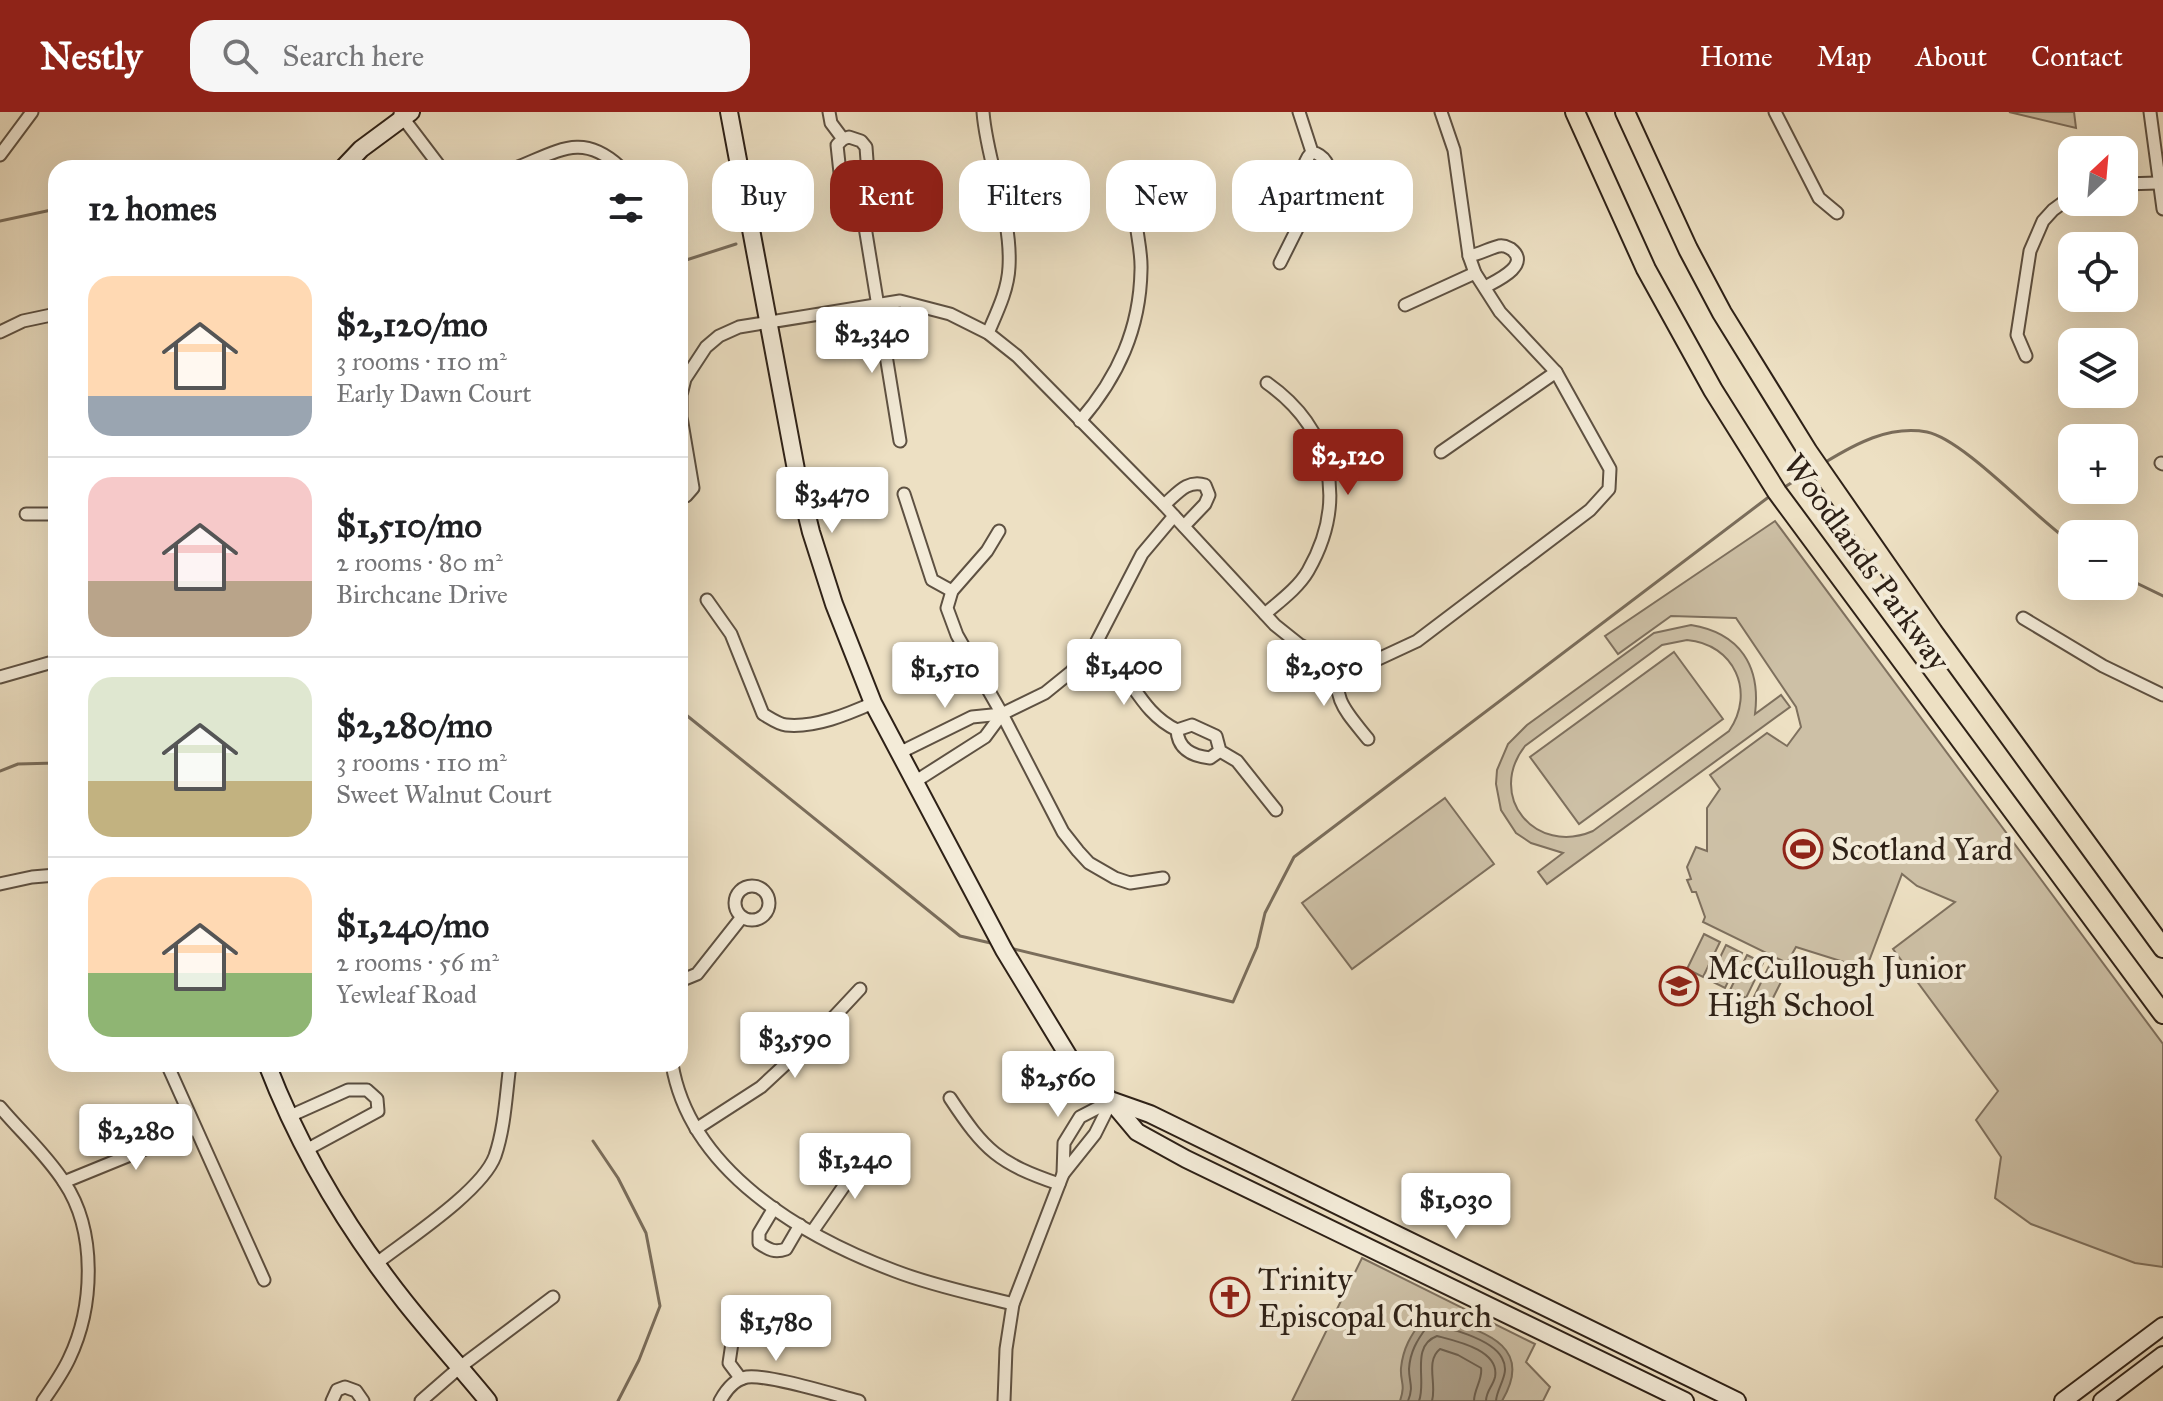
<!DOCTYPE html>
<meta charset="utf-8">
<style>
body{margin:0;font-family:"IM FELL Great Primer",serif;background:#f6f6f6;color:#202124;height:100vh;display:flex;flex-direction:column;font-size:30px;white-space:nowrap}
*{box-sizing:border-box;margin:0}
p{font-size:26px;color:#757577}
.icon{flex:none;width:44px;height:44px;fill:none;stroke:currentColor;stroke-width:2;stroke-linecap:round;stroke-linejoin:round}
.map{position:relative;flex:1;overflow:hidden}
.sheet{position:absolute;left:48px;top:48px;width:640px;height:912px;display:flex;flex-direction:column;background:#fff;border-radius:24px;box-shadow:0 8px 32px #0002}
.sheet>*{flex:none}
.guide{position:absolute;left:712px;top:48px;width:760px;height:72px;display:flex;gap:16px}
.needle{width:52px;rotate:26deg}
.fabs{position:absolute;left:2058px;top:24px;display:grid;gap:16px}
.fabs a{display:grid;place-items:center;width:80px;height:80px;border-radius:16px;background:#fff;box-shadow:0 8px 32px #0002;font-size:40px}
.price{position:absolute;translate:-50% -68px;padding:0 18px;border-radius:8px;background:#fff;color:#222;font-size:26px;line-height:52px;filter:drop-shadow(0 2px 4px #0008)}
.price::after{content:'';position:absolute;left:50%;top:48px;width:24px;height:18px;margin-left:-12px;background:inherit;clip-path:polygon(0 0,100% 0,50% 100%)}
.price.selected{background:#8f2418;color:#fff}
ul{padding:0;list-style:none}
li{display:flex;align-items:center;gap:24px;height:200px;padding:0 40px}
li+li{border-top:2px solid #e0e0e0}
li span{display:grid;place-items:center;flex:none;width:224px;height:160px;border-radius:24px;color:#555}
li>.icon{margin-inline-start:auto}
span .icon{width:96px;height:96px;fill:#fffc;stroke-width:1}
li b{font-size:34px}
h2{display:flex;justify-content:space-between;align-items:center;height:96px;padding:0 40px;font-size:34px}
.pill{padding:0 28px;border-radius:24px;background:#fff;box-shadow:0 8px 32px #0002;font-size:28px;line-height:72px}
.pill.selected{background:#8f2418;color:#fff}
header{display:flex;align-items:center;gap:48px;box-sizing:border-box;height:112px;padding:0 40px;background:#8f2418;color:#fff}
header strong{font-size:38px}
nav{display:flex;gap:44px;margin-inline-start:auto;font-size:28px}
.search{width:560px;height:72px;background:#f6f6f6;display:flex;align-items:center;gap:20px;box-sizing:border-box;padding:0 28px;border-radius:24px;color:#757577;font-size:30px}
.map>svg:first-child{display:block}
</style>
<header>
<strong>Nestly</strong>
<div class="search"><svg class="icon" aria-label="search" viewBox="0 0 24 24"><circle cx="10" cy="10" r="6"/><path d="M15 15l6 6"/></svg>Search here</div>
<nav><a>Home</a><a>Map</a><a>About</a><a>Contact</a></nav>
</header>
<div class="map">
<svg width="2163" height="1289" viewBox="0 0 2163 1289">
<rect width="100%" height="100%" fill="#ede0c3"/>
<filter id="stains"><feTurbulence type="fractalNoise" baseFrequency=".0025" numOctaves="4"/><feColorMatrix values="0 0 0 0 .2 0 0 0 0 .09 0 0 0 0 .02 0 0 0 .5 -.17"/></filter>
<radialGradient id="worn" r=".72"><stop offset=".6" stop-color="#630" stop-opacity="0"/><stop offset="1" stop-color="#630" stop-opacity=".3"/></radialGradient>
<g fill="#cdc0a6" stroke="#7e705e" stroke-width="2" fill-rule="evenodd">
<path d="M 2009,0 L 2074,0 L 2076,16 Z"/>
<path d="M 1775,409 L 2163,932 L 2163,1155 L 2135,1151 L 2031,1112 L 1995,1086 L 2001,1045 L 1976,1008 L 1998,979 L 1893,837 L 1955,790 L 1917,774 L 1902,762 L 1866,857 L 1796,835 L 1787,851 L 1703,810 L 1705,805 L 1696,780 L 1692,780 L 1687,768 L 1691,767 L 1687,755 L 1696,735 L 1707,739 L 1707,696 L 1720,677 L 1710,663 L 1767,621 L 1787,634 L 1801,615 L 1796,595 L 1736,506 L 1671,504 L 1618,542 L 1605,524 Z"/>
<path d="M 1691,513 C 1740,521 1761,554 1755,602 L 1781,583 L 1790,595 L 1547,772 L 1538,760 L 1563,741 L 1531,731 L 1516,721 L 1501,698 L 1496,672 L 1497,658 L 1508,632 L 1527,613 L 1654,521 ZM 1687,528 C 1734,532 1756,580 1729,619 L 1593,719 C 1535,744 1486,684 1525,634 L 1662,533 Z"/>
<path d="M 1674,540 L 1723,607 L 1579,712 L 1530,645 Z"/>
<path d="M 1445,686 L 1494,752 L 1352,857 L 1302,791 Z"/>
<path d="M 1704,822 L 1720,830 L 1703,865 L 1687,857 Z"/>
<path d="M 1726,833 L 1742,841 L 1725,876 L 1709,868 Z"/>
<path d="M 1747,843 L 1763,851 L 1746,886 L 1730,878 Z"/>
<path d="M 1769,854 L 1785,862 L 1768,896 L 1752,889 Z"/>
<path d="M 1362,1146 L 1535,1232 L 1526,1250 L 1550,1275 L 1543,1289 L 1292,1289 Z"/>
</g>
<path fill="#ac9f89" stroke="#7a6d5b" stroke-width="2" d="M 1439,1205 C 1484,1220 1535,1233 1502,1289 L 1400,1289 C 1406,1271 1400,1271 1401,1256 C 1403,1236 1411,1223 1423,1207 Z"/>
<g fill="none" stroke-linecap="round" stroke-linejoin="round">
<g stroke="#6d6050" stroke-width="2">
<path d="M 1408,1289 C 1414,1274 1409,1271 1409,1257 C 1410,1240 1417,1228 1427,1215 C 1445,1212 1493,1228 1502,1246 C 1511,1262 1497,1274 1496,1289"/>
<path d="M 1419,1289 C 1427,1269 1410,1234 1437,1224 C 1456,1229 1500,1238 1495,1265 C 1493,1274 1486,1279 1486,1289"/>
<path d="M 1432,1289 C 1437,1272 1425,1249 1440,1237 L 1458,1243 L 1481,1256 C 1483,1267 1474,1277 1474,1289"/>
</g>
<g stroke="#7a6d5b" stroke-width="3">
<path d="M 0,109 L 56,97"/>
<path d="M 680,150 L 736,132"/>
<path d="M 1824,351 C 1855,332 1889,313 1927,320 C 1965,328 2036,407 2072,431"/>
<path d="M 1783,376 L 1814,357"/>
<path d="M 2124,465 L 2163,484"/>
<path d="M 680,598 L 960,824 L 995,832"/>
<path d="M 0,659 L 18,652 L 56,651"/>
<path d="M 1010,836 L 1233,890 L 1257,835 L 1265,801 L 1294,745 L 1770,384"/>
<path d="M 593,1029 L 618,1066 L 646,1121 L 660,1194 L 639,1248 L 618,1289"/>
</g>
<g stroke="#5e5142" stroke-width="15">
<g id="street">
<path d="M 829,0 L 831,11 L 843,27"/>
<path d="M 983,0 C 987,52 1012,103 1009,155 C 1008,178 997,200 988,221"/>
<path d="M 1299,0 L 1312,40 C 1328,44 1329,57 1333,71 L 1323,87 L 1313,85 C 1304,70 1298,55 1312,40"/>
<path d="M 1775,0 L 1819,86 L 1837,101"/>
<path d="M 2150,0 L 2163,97"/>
<path d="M 400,2 L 441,56"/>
<path d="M 849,25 L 861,29 L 866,35 L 868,62 L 858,72 L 844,68 L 840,61 L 837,33 L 843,27 Z"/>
<path d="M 0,43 L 32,0"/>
<path d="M 516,56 C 559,39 582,20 620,55"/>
<path d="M 858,72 L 900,329"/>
<path d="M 2124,72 L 2157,71"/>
<path d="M 1469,144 C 1480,142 1490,136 1499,134 C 1505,133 1507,135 1511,137 C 1532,153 1496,169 1485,175"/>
<path d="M 1280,151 L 1313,85"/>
<path d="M 1405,193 L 1475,161"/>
<path d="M 0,220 L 23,209 L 56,202"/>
<path d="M 2026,244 L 2017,223 L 2030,139 L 2043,109 L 2053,98 L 2072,84"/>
<path d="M 1080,309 C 1118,265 1140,217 1141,158 C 1142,138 1135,117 1135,97 C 1135,87 1137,76 1138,66"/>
<path d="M 1441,340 L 1556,260"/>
<path d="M 2161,351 L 2163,352"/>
<path d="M 904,382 L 932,468 L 952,479"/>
<path d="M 680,385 L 686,384 L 693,376 L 681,305 L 681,283 L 685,267 L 706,235 L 719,224 L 739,215 L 900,189 L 950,202 L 988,221 L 1017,244 L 1164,393 L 1275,513 L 1300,533 L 1326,546 L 1358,551 L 1374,549 L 1417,529 L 1590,398 L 1609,377 L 1610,357 L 1556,260 L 1500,200 L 1475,161 L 1469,144 L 1454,38 L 1441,0"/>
<path d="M 1164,393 C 1177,382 1187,367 1205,373 L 1209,383 L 1205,392 L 1184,414"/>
<path d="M 26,402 L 56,402"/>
<path d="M 999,419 L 987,439 L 952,479 L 947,496 L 957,523 L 1002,602 L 1063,720 L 1078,739 L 1089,751 L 1115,766 L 1130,771 L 1163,766"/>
<path d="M 707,488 L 731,522 L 763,602 C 770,606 778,612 786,613 C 815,616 848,602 873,591"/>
<path d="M 1265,502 C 1280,489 1298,476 1308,459 C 1348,389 1332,317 1267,271"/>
<path d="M 2023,506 L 2103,554 L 2163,583"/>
<path d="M 1095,533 C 1131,557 1137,599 1177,618"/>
<path d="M 1338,549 C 1333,589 1344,597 1368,627"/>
<path d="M 0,565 L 56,549"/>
<path d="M 1220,639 L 1210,646 C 1192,644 1178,637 1177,618 L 1192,613 L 1216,624 L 1220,639 L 1237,649 L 1276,698"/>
<path d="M 901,640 L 972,605 L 1002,602 L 1045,581 L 1071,560 L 1095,533 L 1142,442 L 1174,404"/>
<path d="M 916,669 L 985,625 L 1002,602"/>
<path d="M 0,772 L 32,765 L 56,763"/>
<circle cx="752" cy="791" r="17"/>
<path d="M 680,869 L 697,862 L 742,805"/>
<path d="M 167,952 L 264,1168"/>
<path d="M 672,952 C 690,1059 802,1124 895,1159 C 934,1174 974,1182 1013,1192"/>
<path d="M 950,986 C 985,1039 998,1051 1059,1072"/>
<path d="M 0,995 C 21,1020 46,1042 64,1070 C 97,1119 94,1195 69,1247 C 62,1262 52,1276 43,1289"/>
<path d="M 290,1004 L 348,978 L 367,978 L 377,987 L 378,999 L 306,1038"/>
<path d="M 696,1017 L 761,975 L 818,922 L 860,877"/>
<path d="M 1063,1062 L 1095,1022 L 1111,990"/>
<path d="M 64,1070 L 194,1017"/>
<path d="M 774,1096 L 759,1121 L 759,1131 C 769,1138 775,1141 786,1137 L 800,1113"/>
<path d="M 812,1120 L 869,1038"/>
<path d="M 377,1151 C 408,1127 482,1079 495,1044 C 505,1015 506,982 510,952"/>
<path d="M 741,1214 L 732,1231 L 729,1251 L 741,1267"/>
<path d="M 332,1289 L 337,1278 L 345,1275 L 356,1279 L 363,1289"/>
<path d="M 421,1289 L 460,1255 L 553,1185"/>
<path d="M 720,1289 C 726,1278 734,1267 747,1265 C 768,1262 835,1283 859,1289"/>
<path d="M 1004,1289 L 1006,1237 L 1013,1192 L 1063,1062 L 1064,1031 L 1080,1005 L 1111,989"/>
</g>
</g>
<g stroke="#2e2117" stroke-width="20">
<g id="secondary">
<path d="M 729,0 L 797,363 L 811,420 L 834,492 L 873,591 L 1004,838 L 1069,945 L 1080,959 L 1111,989 L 1137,1020 L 1186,1047 L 1685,1289"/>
<path d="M 343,56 L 361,37 L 411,0"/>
<path d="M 267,952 C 300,1038 348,1118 405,1190 C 432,1224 461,1256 488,1289"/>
<path d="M 1113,989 L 1150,1002 L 1191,1022 L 1737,1289"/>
<path d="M 2063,1289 L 2163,1214"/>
<path d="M 2102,1289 L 2163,1243"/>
</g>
</g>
<g stroke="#2e2117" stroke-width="22">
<g id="primary">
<path d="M 1575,0 L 1646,157 L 1713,278 L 1777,380 L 2163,902"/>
<path d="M 1625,0 L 1688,137 L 1722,201 L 1808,340 L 1933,520 L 2163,836"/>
</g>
</g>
<use href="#street" stroke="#f3ebd8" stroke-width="11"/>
<use href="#secondary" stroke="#f3ebd8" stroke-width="16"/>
<use href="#primary" stroke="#ede0c3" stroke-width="18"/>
</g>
<defs>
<g id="stadium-ring" transform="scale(2)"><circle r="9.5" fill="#f3ebd8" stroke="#8f2418" stroke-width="1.5"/><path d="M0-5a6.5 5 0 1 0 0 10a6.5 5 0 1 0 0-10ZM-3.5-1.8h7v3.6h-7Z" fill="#8f2418"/></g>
<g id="school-ring" transform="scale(2)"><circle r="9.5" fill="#f3ebd8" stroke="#8f2418" stroke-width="1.5"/><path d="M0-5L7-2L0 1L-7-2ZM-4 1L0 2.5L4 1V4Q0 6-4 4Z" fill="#8f2418"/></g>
<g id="church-ring" transform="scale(2)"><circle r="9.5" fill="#f3ebd8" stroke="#8f2418" stroke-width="1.5"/><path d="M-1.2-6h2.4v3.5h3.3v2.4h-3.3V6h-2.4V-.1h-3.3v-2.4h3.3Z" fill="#8f2418"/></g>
</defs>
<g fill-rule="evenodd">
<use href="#stadium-ring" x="1803" y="737"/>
<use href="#school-ring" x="1679" y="874"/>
<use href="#church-ring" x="1230" y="1185"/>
</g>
<g text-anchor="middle" stroke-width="8" stroke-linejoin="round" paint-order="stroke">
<g font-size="32" fill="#2e2117" stroke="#f3ebd8">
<text transform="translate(1867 450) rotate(54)" y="11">Woodlands Parkway</text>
</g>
<g font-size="32" fill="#2e2117" stroke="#f3ebd8" text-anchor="start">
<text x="1831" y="748">Scotland Yard</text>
<text x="1707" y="867">McCullough Junior<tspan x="1707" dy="37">High School</tspan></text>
<text x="1258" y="1178">Trinity<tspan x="1258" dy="37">Episcopal Church</tspan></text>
</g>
</g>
<rect width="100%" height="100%" filter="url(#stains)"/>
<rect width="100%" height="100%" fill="url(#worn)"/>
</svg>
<div class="fabs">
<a><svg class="needle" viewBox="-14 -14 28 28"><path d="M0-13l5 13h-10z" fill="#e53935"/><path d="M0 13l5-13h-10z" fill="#757577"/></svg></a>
<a><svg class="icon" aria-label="locate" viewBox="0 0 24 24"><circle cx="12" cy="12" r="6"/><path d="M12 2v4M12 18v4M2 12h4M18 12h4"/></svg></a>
<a><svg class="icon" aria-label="layers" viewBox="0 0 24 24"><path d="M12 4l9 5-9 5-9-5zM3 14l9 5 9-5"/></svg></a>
<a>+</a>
<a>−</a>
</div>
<b class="price" style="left:872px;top:263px">$2,340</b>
<b class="price selected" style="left:1348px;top:385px">$2,120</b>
<b class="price" style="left:832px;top:423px">$3,470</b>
<b class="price" style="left:1124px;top:595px">$1,400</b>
<b class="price" style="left:1324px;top:596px">$2,050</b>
<b class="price" style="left:945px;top:598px">$1,510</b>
<b class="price" style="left:795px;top:968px">$3,590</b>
<b class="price" style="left:1058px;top:1007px">$2,560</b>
<b class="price" style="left:136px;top:1060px">$2,280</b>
<b class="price" style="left:855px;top:1089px">$1,240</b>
<b class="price" style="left:1456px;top:1129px">$1,030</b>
<b class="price" style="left:776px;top:1251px">$1,780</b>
<div class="guide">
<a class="pill">Buy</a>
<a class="pill selected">Rent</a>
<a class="pill">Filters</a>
<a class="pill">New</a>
<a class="pill">Apartment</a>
</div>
<section class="sheet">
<h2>12 homes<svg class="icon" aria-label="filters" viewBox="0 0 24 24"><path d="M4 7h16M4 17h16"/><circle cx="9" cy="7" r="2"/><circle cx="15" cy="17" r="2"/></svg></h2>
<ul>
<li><span style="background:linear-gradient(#ffd9b3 75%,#9aa5b1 0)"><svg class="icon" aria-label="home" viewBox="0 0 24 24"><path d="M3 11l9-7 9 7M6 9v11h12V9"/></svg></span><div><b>$2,120/mo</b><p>3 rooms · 110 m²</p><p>Early Dawn Court</p></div></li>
<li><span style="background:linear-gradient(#f6c9c9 65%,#b9a48a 0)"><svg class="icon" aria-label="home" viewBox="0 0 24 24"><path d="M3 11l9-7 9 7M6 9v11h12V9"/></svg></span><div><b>$1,510/mo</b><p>2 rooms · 80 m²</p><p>Birchcane Drive</p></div></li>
<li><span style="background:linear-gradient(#dfe7d0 65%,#c2b280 0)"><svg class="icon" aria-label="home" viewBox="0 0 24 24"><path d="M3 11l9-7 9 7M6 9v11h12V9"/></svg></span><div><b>$2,280/mo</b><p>3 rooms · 110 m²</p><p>Sweet Walnut Court</p></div></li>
<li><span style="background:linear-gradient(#ffd9b3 60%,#8fb573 0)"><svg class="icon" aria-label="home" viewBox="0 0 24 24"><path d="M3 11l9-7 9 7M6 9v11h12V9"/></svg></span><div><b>$1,240/mo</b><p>2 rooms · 56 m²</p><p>Yewleaf Road</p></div></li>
</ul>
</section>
</div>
